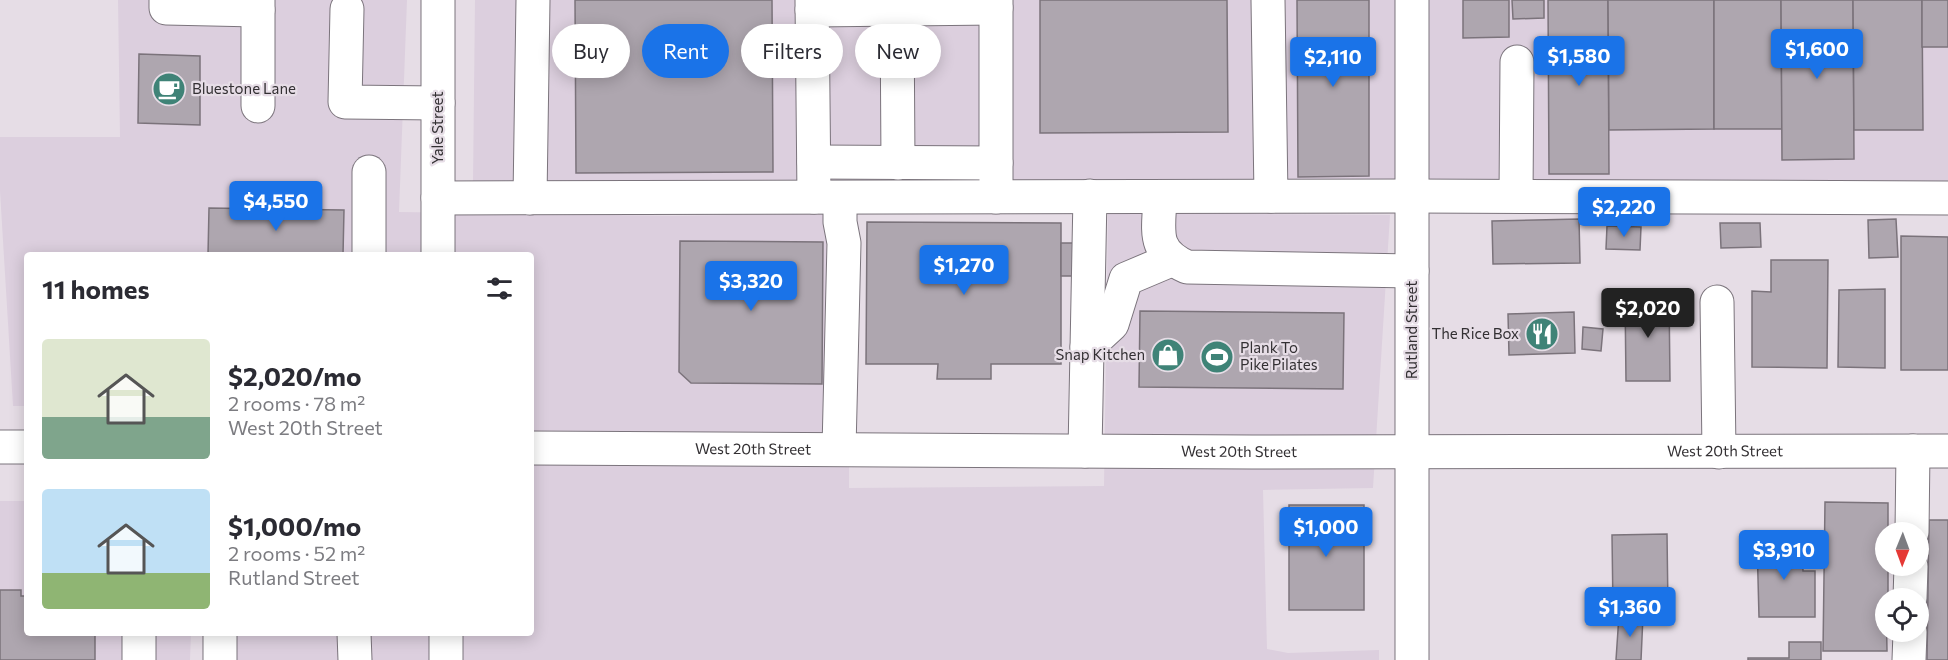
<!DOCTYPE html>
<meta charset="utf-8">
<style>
body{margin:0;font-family:Commissioner,sans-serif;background:#f7f7f7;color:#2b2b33;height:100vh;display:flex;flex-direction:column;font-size:22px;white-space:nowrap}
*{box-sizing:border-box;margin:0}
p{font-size:20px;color:#7c7c81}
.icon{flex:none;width:33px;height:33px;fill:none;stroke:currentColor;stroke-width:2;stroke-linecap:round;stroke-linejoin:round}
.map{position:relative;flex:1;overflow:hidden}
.panel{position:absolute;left:24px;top:252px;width:510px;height:384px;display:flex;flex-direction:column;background:#fff;border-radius:6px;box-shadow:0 3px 15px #0003}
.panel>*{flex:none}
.top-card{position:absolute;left:552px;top:24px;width:570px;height:54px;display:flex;gap:12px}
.needle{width:39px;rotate:181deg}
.controls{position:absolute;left:1875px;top:522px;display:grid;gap:12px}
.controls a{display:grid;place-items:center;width:54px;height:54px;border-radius:50%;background:#fff;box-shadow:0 3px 15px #0003;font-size:30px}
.price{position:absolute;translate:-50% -51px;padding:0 14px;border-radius:6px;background:#1a73e8;color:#fff;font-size:20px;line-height:39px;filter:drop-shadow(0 2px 3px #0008)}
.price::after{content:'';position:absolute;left:50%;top:36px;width:18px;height:14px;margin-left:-9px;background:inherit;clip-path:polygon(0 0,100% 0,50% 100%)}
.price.selected{background:#222;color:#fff}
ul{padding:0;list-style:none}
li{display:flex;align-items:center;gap:18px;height:150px;padding:0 18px}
li span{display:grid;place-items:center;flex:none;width:168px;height:120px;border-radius:6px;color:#555}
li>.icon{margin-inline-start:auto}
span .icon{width:72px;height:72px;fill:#fffc;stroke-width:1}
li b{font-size:26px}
h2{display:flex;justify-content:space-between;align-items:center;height:72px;padding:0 18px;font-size:26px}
.pill{padding:0 21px;border-radius:27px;background:#fff;box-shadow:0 3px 15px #0003;font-size:21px;line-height:54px}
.pill.selected{background:#1a73e8;color:#fff}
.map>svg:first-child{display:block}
</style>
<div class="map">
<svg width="1948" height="660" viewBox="0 0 1948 660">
<rect width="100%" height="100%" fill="#e6dde6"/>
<g fill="#dccfde">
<path d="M 118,0 L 407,0 L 399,212 L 673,216 L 850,213 L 849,488 L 1104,486 L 1108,213 L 1390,215 L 1373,488 L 1263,490 L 1267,649 L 1288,653 L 1379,650 L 1379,660 L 220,660 L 220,633 L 531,633 L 531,255 L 27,255 L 27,406 L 13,406 L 0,191 L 0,137 L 120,137 Z"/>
<path d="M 475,0 L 1948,0 L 1948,185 L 473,184 Z"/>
<path d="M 0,501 L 27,501 L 27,633 L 191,633 L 190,660 L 0,660 Z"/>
</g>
<g fill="#aea6af" stroke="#7b737b" stroke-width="1.5">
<path d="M 575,0 L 772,0 L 773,172 L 576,173 Z"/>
<path d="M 1040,0 L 1227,0 L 1228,132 L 1040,133 Z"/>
<path d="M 1297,0 L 1369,0 L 1369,176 L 1298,177 Z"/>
<path d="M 1463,0 L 1509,0 L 1509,37 L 1463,38 Z"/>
<path d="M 1512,0 L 1544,0 L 1544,18 L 1513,19 Z"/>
<path d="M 1548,0 L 1608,0 L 1609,174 L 1549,174 Z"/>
<path d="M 1608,0 L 1714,0 L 1714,129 L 1609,130 Z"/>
<path d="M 1714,0 L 1781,0 L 1782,129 L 1714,129 Z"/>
<path d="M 1781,0 L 1853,0 L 1854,159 L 1782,160 Z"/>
<path d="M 1853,0 L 1922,0 L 1923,130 L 1854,130 Z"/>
<rect x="1922" y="0" width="26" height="47"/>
<path d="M 139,54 L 200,56 L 200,125 L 138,123 Z"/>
<path d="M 209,208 L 344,210 L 343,255 L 208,255 Z"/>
<path d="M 1579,219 L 1580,263 L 1493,264 L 1492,221 Z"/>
<path d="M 1896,219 L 1898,257 L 1869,258 L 1868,220 Z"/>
<path d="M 867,222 L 1061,223 L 1061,364 L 991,364 L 991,379 L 937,379 L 938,364 L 866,364 Z"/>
<path d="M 1720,223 L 1760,223 L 1761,247 L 1721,248 Z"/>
<path d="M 1607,226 L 1641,227 L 1640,250 L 1606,249 Z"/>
<path d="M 1901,236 L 1948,237 L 1948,370 L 1901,370 Z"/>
<path d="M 680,241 L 823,242 L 822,384 L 691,383 L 679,372 Z"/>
<path d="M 1061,243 L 1079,243 L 1076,276 L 1061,276 Z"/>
<path d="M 1771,260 L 1828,260 L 1827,368 L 1752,367 L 1752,291 L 1771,292 Z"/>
<path d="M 1885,289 L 1885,368 L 1838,367 L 1839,290 Z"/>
<path d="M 1669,296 L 1670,381 L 1626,381 L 1625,297 Z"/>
<path d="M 1140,311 L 1344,313 L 1343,389 L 1139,387 Z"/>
<path d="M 1574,312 L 1575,353 L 1509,355 L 1508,314 Z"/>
<path d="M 1583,327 L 1603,329 L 1601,351 L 1582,349 Z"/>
<path d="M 1825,502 L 1888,503 L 1888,532 L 1886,532 L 1886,566 L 1888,566 L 1888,598 L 1886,598 L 1887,651 L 1823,651 Z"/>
<rect x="1289" y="505" width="75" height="105"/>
<path d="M 1929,520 L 1948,520 L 1948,660 L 1927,660 Z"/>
<path d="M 1667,534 L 1668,608 L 1613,609 L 1612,535 Z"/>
<path d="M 1757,540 L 1802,540 L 1803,571 L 1815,571 L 1815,617 L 1759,617 Z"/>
<path d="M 0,590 L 21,590 L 21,596 L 27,596 L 27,633 L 95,633 L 95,660 L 0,660 Z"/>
<path d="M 1619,615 L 1643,616 L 1641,660 L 1616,660 Z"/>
<path d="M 1789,642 L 1821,642 L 1821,660 L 1748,660 L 1748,658 L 1789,658 Z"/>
</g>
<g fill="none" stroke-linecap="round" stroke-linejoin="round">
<g stroke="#7b747c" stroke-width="35">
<g id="minor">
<path d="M 166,0 L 166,8 L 258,10"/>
<path d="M 258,0 L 258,106"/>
<path d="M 812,0 L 814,197"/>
<path d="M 996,0 L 996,197"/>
<path d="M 1268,0 L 1271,196"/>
<path d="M 347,9 L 345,102 L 438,103"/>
<path d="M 897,9 L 898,163"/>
<path d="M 812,10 L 996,8"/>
<path d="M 814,162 L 996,163"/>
<path d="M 1516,196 L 1517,62"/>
<path d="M 1160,197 C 1159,230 1151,251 1187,267 L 1412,271"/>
<path d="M 438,198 L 1412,196 L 1948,198"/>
<path d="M 530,198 L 533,0"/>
<path d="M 369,255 L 369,172"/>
<path d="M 1717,302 L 1719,452"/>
<path d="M 1087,347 L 1112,324 L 1126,279 L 1171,260"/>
<path d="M 839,449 L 844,243 L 840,222 L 840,198"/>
<path d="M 1085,451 L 1090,196"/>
<path d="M 1912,532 L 1913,451"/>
<path d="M 1910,598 L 1911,566"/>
<path d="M 220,633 L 220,660"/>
<path d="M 354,633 L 355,660"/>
<path d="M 139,660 L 139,633"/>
<path d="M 1412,660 L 1412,0"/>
<path d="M 1909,660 L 1910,632"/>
</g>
</g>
<g stroke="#7b747c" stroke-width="35">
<g id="major">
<path d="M 438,0 L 438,255"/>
<path d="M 0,447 L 27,447"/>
<path id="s1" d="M 531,448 L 1252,452 L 1948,451"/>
<path d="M 446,660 L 446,633"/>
</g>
</g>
<use href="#minor" stroke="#fff" stroke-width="33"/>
<use href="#major" stroke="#fff" stroke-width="33"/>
</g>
<defs>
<g id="cafe-disc" transform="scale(1.725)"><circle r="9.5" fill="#3f8377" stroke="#e6dde6"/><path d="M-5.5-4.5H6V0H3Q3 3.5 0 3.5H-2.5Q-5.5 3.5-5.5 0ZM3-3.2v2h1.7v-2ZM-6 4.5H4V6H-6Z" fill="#fff"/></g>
<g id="restaurant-disc" transform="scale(1.725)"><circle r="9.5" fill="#3f8377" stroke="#e6dde6"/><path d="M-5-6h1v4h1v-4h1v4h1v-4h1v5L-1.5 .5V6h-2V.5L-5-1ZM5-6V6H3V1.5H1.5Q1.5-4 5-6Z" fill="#fff"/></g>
<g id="shop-disc" transform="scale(1.725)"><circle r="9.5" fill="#3f8377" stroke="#e6dde6"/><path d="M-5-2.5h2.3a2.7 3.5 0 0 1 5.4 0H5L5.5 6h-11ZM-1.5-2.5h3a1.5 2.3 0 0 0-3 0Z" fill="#fff"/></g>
<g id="stadium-disc" transform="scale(1.725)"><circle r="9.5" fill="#3f8377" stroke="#e6dde6"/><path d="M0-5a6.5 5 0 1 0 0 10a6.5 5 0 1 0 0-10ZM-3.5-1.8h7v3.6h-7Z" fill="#fff"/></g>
</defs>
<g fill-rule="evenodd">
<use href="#cafe-disc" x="169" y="89"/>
<use href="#restaurant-disc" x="1542" y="334"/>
<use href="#shop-disc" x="1168" y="355"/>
<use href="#stadium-disc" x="1217" y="357"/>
</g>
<g text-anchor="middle" stroke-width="4.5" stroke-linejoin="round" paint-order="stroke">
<g font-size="15" fill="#333033" stroke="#e6dde6" text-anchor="start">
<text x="192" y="94">Bluestone Lane</text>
<text x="1519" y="339" text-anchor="end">The Rice Box</text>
<text x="1240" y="353">Plank To<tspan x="1240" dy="17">Pike Pilates</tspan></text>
<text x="1145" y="360" text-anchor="end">Snap Kitchen</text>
</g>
<g font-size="15" fill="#333033" stroke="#e6dde6">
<text transform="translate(438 128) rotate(-90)" y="5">Yale Street</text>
<text transform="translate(1412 330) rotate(-90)" y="5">Rutland Street</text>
<text dy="5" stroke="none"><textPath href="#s1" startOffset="222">West 20th Street</textPath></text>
<text dy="5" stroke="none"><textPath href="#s1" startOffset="708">West 20th Street</textPath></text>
<text dy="5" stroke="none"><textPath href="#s1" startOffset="1194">West 20th Street</textPath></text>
</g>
</g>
</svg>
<div class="controls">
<a><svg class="needle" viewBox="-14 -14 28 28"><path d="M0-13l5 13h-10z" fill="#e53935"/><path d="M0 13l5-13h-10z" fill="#7c7c81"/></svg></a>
<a><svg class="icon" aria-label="locate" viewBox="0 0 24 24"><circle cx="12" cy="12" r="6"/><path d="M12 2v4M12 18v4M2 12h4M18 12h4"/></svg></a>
</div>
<b class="price" style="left:1817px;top:80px">$1,600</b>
<b class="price" style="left:1579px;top:87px">$1,580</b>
<b class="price" style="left:1333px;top:88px">$2,110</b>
<b class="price" style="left:276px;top:232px">$4,550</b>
<b class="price" style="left:1624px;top:238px">$2,220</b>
<b class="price" style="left:964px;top:296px">$1,270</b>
<b class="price" style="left:751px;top:312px">$3,320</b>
<b class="price selected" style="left:1648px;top:339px">$2,020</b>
<b class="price" style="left:1326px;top:558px">$1,000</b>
<b class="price" style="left:1784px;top:581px">$3,910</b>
<b class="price" style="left:1630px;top:638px">$1,360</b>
<div class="top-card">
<a class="pill">Buy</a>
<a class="pill selected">Rent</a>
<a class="pill">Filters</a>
<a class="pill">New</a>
</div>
<section class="panel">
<h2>11 homes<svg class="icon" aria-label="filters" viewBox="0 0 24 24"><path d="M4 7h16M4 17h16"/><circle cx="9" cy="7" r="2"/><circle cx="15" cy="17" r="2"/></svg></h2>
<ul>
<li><span style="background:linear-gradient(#dfe7d0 65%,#7fa58c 0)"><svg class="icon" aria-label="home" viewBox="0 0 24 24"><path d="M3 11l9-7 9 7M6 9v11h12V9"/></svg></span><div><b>$2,020/mo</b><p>2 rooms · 78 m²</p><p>West 20th Street</p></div></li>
<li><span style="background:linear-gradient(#bfe0f5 70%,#8fb573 0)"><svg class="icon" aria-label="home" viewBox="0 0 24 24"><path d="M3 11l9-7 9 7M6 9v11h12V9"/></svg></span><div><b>$1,000/mo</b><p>2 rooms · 52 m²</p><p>Rutland Street</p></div></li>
</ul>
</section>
</div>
